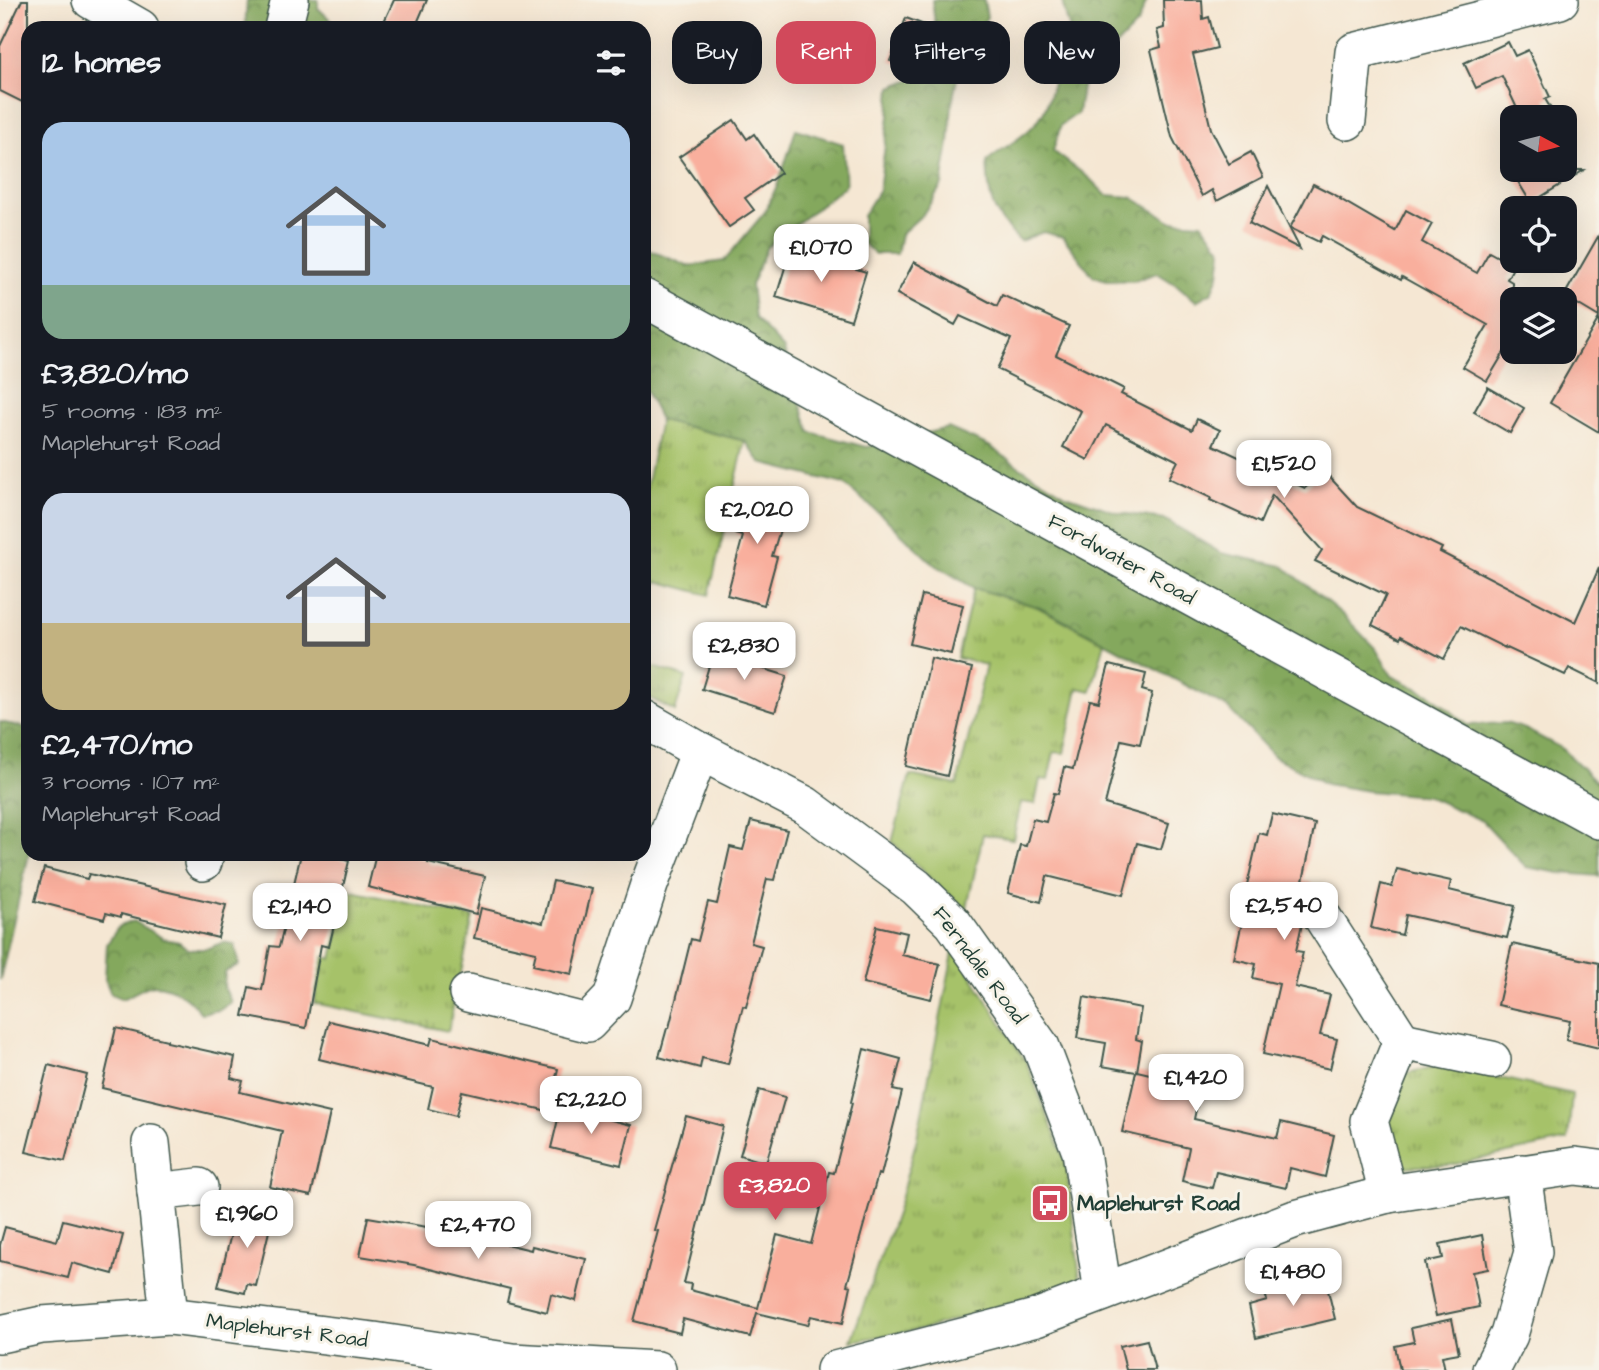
<!DOCTYPE html>
<meta charset="utf-8">
<style>
body{margin:0;font-family:"Architects Daughter",sans-serif;background:#20242c;color:#f1f3f6;height:100vh;display:flex;flex-direction:column;font-size:26px;white-space:nowrap}
*{box-sizing:border-box;margin:0}
p{font-size:23px;color:#9ea1a6}
.icon{flex:none;width:38px;height:38px;fill:none;stroke:currentColor;stroke-width:2;stroke-linecap:round;stroke-linejoin:round}
.map{position:relative;flex:1;overflow:hidden}
.drawer{position:absolute;left:21px;top:21px;width:630px;height:840px;display:flex;flex-direction:column;background:#171b24;border-radius:21px;box-shadow:0 7px 28px #0002}
.drawer>*{flex:none}
.banner{position:absolute;left:672px;top:21px;width:665px;height:63px;display:flex;gap:14px}
.needle{width:46px;rotate:97deg}
.controls{position:absolute;left:1500px;top:105px;display:grid;gap:14px}
.controls a{display:grid;place-items:center;width:77px;height:77px;border-radius:14px;background:#171b24;box-shadow:0 7px 28px #0002;font-size:35px}
.price{position:absolute;translate:-50% -60px;padding:0 16px;border-radius:14px;background:#fff;color:#222;font-size:23px;line-height:46px;filter:drop-shadow(0 2px 4px #0008)}
.price::after{content:'';position:absolute;left:50%;top:42px;width:21px;height:16px;margin-left:-10px;background:inherit;clip-path:polygon(0 0,100% 0,50% 100%)}
.price.current{background:#d1495b;color:#fff}
ul{padding:0;list-style:none}
li{display:grid;align-content:center;gap:14px;height:371px;padding:0 21px}
li span{display:grid;place-items:center;height:217px;border-radius:21px;color:#555}
li>.icon{margin-inline-start:auto}
span .icon{width:126px;height:126px;fill:#fffc;stroke-width:1}
li b{font-size:30px}
h2{display:flex;justify-content:space-between;align-items:center;height:84px;padding:0 21px;font-size:30px}
.tag{padding:0 24px;border-radius:21px;background:#171b24;box-shadow:0 7px 28px #0002;font-size:24px;line-height:63px}
.tag.current{background:#d1495b;color:#fff}
.map>svg:first-child{display:block}
</style>
<div class="map">
<svg width="1599" height="1370" viewBox="0 0 1599 1370">
<defs>
<pattern id="grass-tufts" width="24" height="20" patternUnits="userSpaceOnUse" patternTransform="scale(1.75)"><rect width="24" height="20" fill="#a6c269"/><path d="M3 7l-1-3M5 7V3M7 7l1-3M15 17l-1-3M17 17v-4M19 17l1-3" fill="none" stroke="#879f57"/></pattern>
<pattern id="forest-crowns" width="20" height="18" patternUnits="userSpaceOnUse" patternTransform="scale(1.75)"><rect width="20" height="18" fill="#84a85d"/><path d="M2 6a3 3 0 1 1 6 0M12 15a3 3 0 1 1 6 0" fill="none" stroke="#6b8a4e"/></pattern>
</defs>
<rect width="100%" height="100%" fill="#f7f3e8"/>
<filter id="ink" filterUnits="userSpaceOnUse"><feTurbulence type="fractalNoise" baseFrequency=".0143" numOctaves="2"/><feDisplacementMap in="SourceGraphic" scale="14" xChannelSelector="R" yChannelSelector="G"/><feConvolveMatrix kernelMatrix="1 2 1 2 8 2 1 2 1" color-interpolation-filters="sRGB"/></filter>
<filter id="wash" filterUnits="userSpaceOnUse"><feTurbulence type="fractalNoise" baseFrequency=".00686" numOctaves="4" result="noise"/><feDisplacementMap in="SourceGraphic" scale="28" xChannelSelector="R" yChannelSelector="G"/><feGaussianBlur stdDeviation="1.57" result="paint"/><feColorMatrix in="noise" values="0 0 0 0 0 0 0 0 0 0 0 0 0 0 0 0 0 1.4 0 .05"/><feComposite in="paint" operator="in"/></filter>
<g filter="url(#wash)">
<rect width="100%" height="100%" fill="#f5e7d3"/>
<g fill="url(#grass-tufts)" stroke="#62804e" stroke-width="2">
<path d="M 660,420 L 745,441 L 709,595 L 657,581 L 644,621 L 644,493 L 645,493 Z"/>
<path d="M 974,588 L 1038,607 L 1105,642 L 1091,691 L 1078,688 L 1064,753 L 1054,752 L 1048,780 L 1040,779 L 1035,804 L 1021,802 L 1013,839 L 983,834 L 966,912 L 892,842 L 910,775 L 957,785 L 986,665 L 957,658 Z"/>
<path d="M 644,664 L 686,677 L 675,711 L 644,695 Z"/>
<path d="M 347,890 L 473,917 L 448,1031 L 314,1003 L 324,957 L 332,959 Z"/>
<path d="M 954,948 L 1026,1062 L 1066,1163 L 1080,1280 L 925,1329 L 851,1341 L 897,1211 L 917,1138 Z"/>
<path d="M 1442,1065 L 1572,1094 L 1568,1140 L 1451,1165 L 1401,1167 L 1386,1118 L 1407,1073 Z"/>
</g>
<g fill="url(#forest-crowns)" stroke="#527248" stroke-width="2">
<path d="M 247,0 L 318,0 L 318,8 L 339,28 L 245,28 Z"/>
<path d="M 932,0 L 984,0 L 987,17 L 962,55 L 952,103 L 949,143 L 942,185 L 923,214 L 901,234 L 897,254 L 875,254 L 863,243 L 863,216 L 879,190 L 889,116 L 891,87 L 917,77 L 935,24 Z"/>
<path d="M 1062,0 L 1147,0 L 1138,23 L 1093,69 L 1082,87 L 1078,113 L 1061,125 L 1053,151 L 1089,178 L 1106,195 L 1131,197 L 1171,221 L 1202,223 L 1222,250 L 1219,275 L 1212,292 L 1196,301 L 1178,286 L 1157,273 L 1133,281 L 1106,280 L 1093,276 L 1063,237 L 1043,232 L 1020,241 C 991,214 989,200 987,161 C 1007,144 1035,133 1046,107 C 1050,97 1051,85 1056,76 C 1061,65 1072,55 1072,42 C 1073,35 1063,10 1062,0 Z"/>
<path d="M 796,129 L 843,144 L 846,185 L 767,247 L 751,285 L 755,318 L 784,349 L 792,379 L 810,432 L 866,447 L 948,428 L 989,446 L 1018,466 L 1066,495 L 1119,513 L 1164,519 L 1221,553 L 1283,566 L 1342,614 L 1376,649 L 1392,676 L 1431,695 L 1468,725 L 1506,723 L 1525,729 L 1563,749 L 1599,784 L 1599,876 L 1560,873 L 1526,867 L 1483,821 L 1427,796 L 1368,791 L 1326,784 L 1275,757 L 1227,707 L 1038,607 L 974,588 L 932,563 L 887,520 L 844,484 L 761,463 L 745,441 L 660,420 L 644,387 L 644,248 L 688,266 L 724,261 L 765,212 L 780,179 Z"/>
<path d="M 0,722 L 28,728 L 29,854 L 0,980 Z"/>
<path d="M 134,921 L 164,939 L 179,942 L 188,949 L 206,949 L 224,942 L 235,945 L 239,965 L 225,972 L 224,987 L 231,1002 L 220,1010 L 201,1013 C 189,999 174,985 154,985 C 144,986 132,995 123,999 L 111,994 L 105,979 L 107,944 L 119,926 Z"/>
</g>
<g id="blocks">
<g fill="#f9af9d">
<path d="M 22,0 L 28,0 L 28,105 L 0,91 L 0,46 Z"/>
<path d="M 394,0 L 427,0 L 415,28 L 381,28 Z"/>
<path d="M 1163,0 L 1202,0 L 1203,19 L 1209,17 L 1217,48 L 1193,54 L 1211,129 L 1229,164 L 1251,152 L 1263,177 L 1217,201 L 1212,190 L 1202,196 L 1172,137 L 1151,50 L 1161,47 L 1157,30 L 1164,28 Z"/>
<path d="M 906,18 L 930,27 L 914,70 L 890,61 Z"/>
<path d="M 1508,42 L 1515,56 L 1528,50 L 1550,97 L 1545,99 L 1556,117 L 1521,117 L 1502,76 L 1476,88 L 1464,63 Z"/>
<path d="M 734,120 L 747,139 L 754,134 L 781,173 L 745,198 L 754,210 L 729,227 L 679,157 Z"/>
<path d="M 1511,170 L 1584,170 L 1531,203 Z"/>
<path d="M 1313,184 L 1341,198 L 1340,199 L 1395,231 L 1406,210 L 1432,224 L 1422,242 L 1477,273 L 1489,252 L 1514,266 L 1507,279 L 1512,282 L 1512,339 L 1487,381 L 1463,367 L 1488,325 L 1402,277 L 1401,280 L 1322,236 L 1319,242 L 1290,228 Z"/>
<path d="M 1268,186 L 1300,249 L 1249,223 Z"/>
<path d="M 1599,235 L 1599,317 L 1564,296 Z"/>
<path d="M 791,248 L 866,272 L 851,320 L 776,297 Z"/>
<path d="M 914,262 L 997,306 L 1002,295 L 1069,326 L 1056,355 L 1124,389 L 1121,394 L 1192,430 L 1197,419 L 1220,430 L 1213,445 L 1305,488 L 1324,471 L 1357,507 L 1442,548 L 1440,552 L 1575,622 L 1599,568 L 1599,683 L 1569,668 L 1565,675 L 1505,647 L 1505,648 L 1461,626 L 1444,659 L 1401,636 L 1400,639 L 1372,625 L 1386,595 L 1315,561 L 1322,550 L 1272,495 L 1260,523 L 1210,500 L 1211,498 L 1169,478 L 1178,461 L 1106,425 L 1088,460 L 1063,447 L 1081,411 L 997,369 L 1011,339 L 960,316 L 955,325 L 897,294 Z"/>
<path d="M 1599,318 L 1599,432 L 1550,403 Z"/>
<path d="M 1488,387 L 1524,408 L 1510,433 L 1474,412 Z"/>
<path d="M 749,488 L 789,500 L 772,556 L 777,557 L 764,605 L 727,595 L 743,536 L 736,534 Z"/>
<path d="M 922,595 L 963,605 L 951,654 L 910,644 Z"/>
<path d="M 713,653 L 787,676 L 775,712 L 702,689 Z"/>
<path d="M 931,658 L 972,668 L 947,776 L 906,766 Z"/>
<path d="M 1109,665 L 1146,674 L 1142,690 L 1152,693 L 1140,744 L 1121,740 L 1105,804 L 1169,823 L 1161,849 L 1137,843 L 1123,895 L 1047,876 L 1041,902 L 1008,893 L 1020,845 L 1026,846 L 1033,819 L 1046,822 L 1054,793 L 1058,794 L 1064,767 L 1073,769 L 1090,700 L 1099,702 Z"/>
<path d="M 1272,814 L 1315,824 L 1303,881 L 1312,883 L 1308,899 L 1302,906 L 1300,915 L 1302,924 L 1296,951 L 1303,952 L 1295,987 L 1330,995 L 1320,1035 L 1337,1039 L 1330,1069 L 1263,1054 L 1279,984 L 1253,978 L 1256,964 L 1234,959 L 1249,890 L 1246,890 L 1259,833 L 1267,835 Z"/>
<path d="M 751,821 L 787,830 L 774,880 L 767,879 L 751,943 L 762,946 L 746,1007 L 743,1006 L 728,1064 L 702,1058 L 700,1068 L 659,1057 L 667,1028 L 669,1028 L 691,939 L 698,941 L 708,902 L 717,904 L 730,847 L 743,850 Z"/>
<path d="M 301,854 L 319,854 L 349,861 L 329,947 L 321,945 L 306,1028 L 243,1016 L 249,987 L 262,990 L 270,946 L 279,947 Z"/>
<path d="M 376,854 L 402,854 L 429,860 L 428,863 L 485,876 L 476,914 L 368,887 Z"/>
<path d="M 44,868 L 87,879 L 89,874 L 226,905 L 218,938 L 121,914 L 121,917 L 106,913 L 104,919 L 35,901 Z"/>
<path d="M 1397,869 L 1451,881 L 1449,890 L 1515,906 L 1507,938 L 1406,915 L 1402,935 L 1371,928 L 1381,884 L 1392,887 Z"/>
<path d="M 553,881 L 592,889 L 572,974 L 533,965 L 536,952 L 474,938 L 481,908 L 543,923 Z"/>
<path d="M 877,926 L 907,933 L 902,955 L 940,964 L 931,999 L 863,983 Z"/>
<path d="M 1512,944 L 1599,963 L 1599,1048 L 1566,1040 L 1570,1021 L 1498,1005 Z"/>
<path d="M 1084,997 L 1141,1008 L 1136,1039 L 1142,1041 L 1137,1071 L 1201,1086 L 1194,1119 L 1277,1138 L 1281,1122 L 1334,1135 L 1325,1177 L 1290,1168 L 1286,1188 L 1216,1172 L 1212,1188 L 1182,1181 L 1189,1148 L 1122,1132 L 1136,1072 L 1102,1066 L 1106,1043 L 1077,1038 Z"/>
<path d="M 329,1021 L 430,1045 L 432,1038 L 558,1069 L 548,1111 L 462,1091 L 456,1116 L 428,1109 L 433,1087 L 319,1059 Z"/>
<path d="M 116,1028 L 167,1040 L 167,1042 L 235,1057 L 231,1078 L 243,1081 L 240,1092 L 330,1113 L 311,1196 L 270,1187 L 282,1131 L 102,1088 Z"/>
<path d="M 864,1049 L 901,1059 L 893,1090 L 902,1092 L 881,1175 L 878,1174 L 847,1285 L 851,1286 L 843,1323 L 811,1316 L 808,1325 L 757,1313 L 750,1337 L 683,1319 L 680,1333 L 634,1321 L 658,1231 L 654,1230 L 686,1116 L 723,1126 L 684,1283 L 691,1284 L 690,1290 L 758,1308 L 777,1235 L 811,1244 L 829,1172 L 834,1173 L 852,1103 L 851,1102 Z"/>
<path d="M 48,1065 L 87,1075 L 65,1161 L 26,1152 Z"/>
<path d="M 759,1090 L 785,1097 L 766,1163 L 740,1155 Z"/>
<path d="M 561,1107 L 631,1125 L 621,1165 L 551,1148 Z"/>
<path d="M 246,1203 L 274,1210 L 256,1286 L 247,1284 L 245,1293 L 218,1287 L 231,1234 L 238,1235 Z"/>
<path d="M 368,1217 L 462,1233 L 531,1250 L 532,1246 L 586,1259 L 576,1301 L 551,1294 L 547,1312 L 507,1302 L 510,1289 L 414,1265 L 360,1256 Z"/>
<path d="M 63,1220 L 123,1235 L 113,1274 L 72,1263 L 68,1278 L 0,1261 L 0,1245 L 5,1227 L 57,1241 Z"/>
<path d="M 1482,1235 L 1488,1269 L 1472,1272 L 1479,1307 L 1436,1316 L 1425,1262 L 1443,1258 L 1440,1244 Z"/>
<path d="M 1325,1278 L 1335,1319 L 1256,1338 L 1249,1306 L 1267,1301 L 1265,1292 Z"/>
<path d="M 1452,1319 L 1459,1353 L 1442,1356 L 1445,1370 L 1400,1370 L 1395,1346 L 1414,1342 L 1411,1328 Z"/>
<path d="M 1147,1340 L 1155,1370 L 1126,1370 L 1120,1346 Z"/>
</g>
</g>
</g>
<g filter="url(#ink)">
<use href="#blocks" fill-opacity="0" stroke="#3f564c" stroke-width="2"/>
<g fill="none" stroke-linecap="round" stroke-linejoin="round">
<g stroke="#3f564c" stroke-width="40">
<g id="minor">
<path d="M 91,0 L 140,28"/>
<path d="M 283,28 L 290,0"/>
<path d="M 1347,121 L 1354,52 L 1560,0"/>
<path d="M 644,298 L 1599,820"/>
<path d="M 644,719 L 700,751 L 805,805 L 916,887 L 953,923 L 1041,1047 L 1081,1152 L 1103,1292"/>
<path d="M 203,862 L 205,854"/>
<path d="M 1321,915 L 1402,1041"/>
<path d="M 468,993 L 588,1023 L 612,998 L 649,885 L 700,751"/>
<path d="M 151,1143 L 169,1316"/>
<path d="M 156,1192 L 199,1187"/>
<path d="M 1388,1194 L 1369,1121 L 1402,1041 L 1492,1060"/>
<path d="M 0,1334 L 42,1325 L 169,1316 L 374,1341 L 512,1362 L 657,1370"/>
<path d="M 835,1370 L 1036,1318 L 1295,1219 L 1388,1194 L 1575,1166 L 1599,1169"/>
<path d="M 1491,1370 L 1509,1335 L 1533,1252 L 1522,1173"/>
</g>
</g>
<use href="#minor" stroke="#fff" stroke-width="37"/>
</g>
</g>
<defs>
<g id="bus-square" transform="scale(2.0125)"><rect x="-9" y="-9" width="18" height="18" rx="4" fill="#d1495b" stroke="#f7f3e8"/><path d="M-5-6H5V4H4V6H2V4H-2V6H-4V4H-5ZM-3.5-4V0h7V-4ZM-3.5 1.2v1.5H-2V1.2ZM2 1.2v1.5H3.5V1.2Z" fill="#fff"/></g>
</defs>
<g fill-rule="evenodd">
<use href="#bus-square" x="1050" y="1203"/>
</g>
<g text-anchor="middle" stroke-width="6" stroke-linejoin="round" paint-order="stroke">
<g font-size="21" fill="#1f3d34" stroke="#f7f3e8">
<text transform="translate(1122 559) rotate(29)" y="7">Fordwater Road</text>
<text transform="translate(980 965) rotate(53)" y="7">Ferndale Road</text>
<text transform="translate(287 1330) rotate(7)" y="7">Maplehurst Road</text>
</g>
<g font-size="21" font-weight="bold" fill="#1f3d34" stroke="#f7f3e8" text-anchor="start">
<text x="1077" y="1210">Maplehurst Road</text>
</g>
</g>
</svg>
<div class="controls">
<a><svg class="needle" viewBox="-14 -14 28 28"><path d="M0-13l5 13h-10z" fill="#e53935"/><path d="M0 13l5-13h-10z" fill="#9ea1a6"/></svg></a>
<a><svg class="icon" aria-label="locate" viewBox="0 0 24 24"><circle cx="12" cy="12" r="6"/><path d="M12 2v4M12 18v4M2 12h4M18 12h4"/></svg></a>
<a><svg class="icon" aria-label="layers" viewBox="0 0 24 24"><path d="M12 4l9 5-9 5-9-5zM3 14l9 5 9-5"/></svg></a>
</div>
<b class="price" style="left:821px;top:284px">£1,070</b>
<b class="price" style="left:1284px;top:500px">£1,520</b>
<b class="price" style="left:757px;top:546px">£2,020</b>
<b class="price" style="left:744px;top:682px">£2,830</b>
<b class="price" style="left:1284px;top:942px">£2,540</b>
<b class="price" style="left:300px;top:943px">£2,140</b>
<b class="price" style="left:1196px;top:1114px">£1,420</b>
<b class="price" style="left:591px;top:1136px">£2,220</b>
<b class="price current" style="left:775px;top:1222px">£3,820</b>
<b class="price" style="left:247px;top:1250px">£1,960</b>
<b class="price" style="left:478px;top:1261px">£2,470</b>
<b class="price" style="left:1293px;top:1308px">£1,480</b>
<div class="banner">
<a class="tag">Buy</a>
<a class="tag current">Rent</a>
<a class="tag">Filters</a>
<a class="tag">New</a>
</div>
<section class="drawer">
<h2>12 homes<svg class="icon" aria-label="filters" viewBox="0 0 24 24"><path d="M4 7h16M4 17h16"/><circle cx="9" cy="7" r="2"/><circle cx="15" cy="17" r="2"/></svg></h2>
<ul>
<li><span style="background:linear-gradient(#a9c7e8 75%,#7fa58c 0)"><svg class="icon" aria-label="home" viewBox="0 0 24 24"><path d="M3 11l9-7 9 7M6 9v11h12V9"/></svg></span><div><b>£3,820/mo</b><p>5 rooms · 183 m²</p><p>Maplehurst Road</p></div></li>
<li><span style="background:linear-gradient(#c9d6e8 60%,#c2b280 0)"><svg class="icon" aria-label="home" viewBox="0 0 24 24"><path d="M3 11l9-7 9 7M6 9v11h12V9"/></svg></span><div><b>£2,470/mo</b><p>3 rooms · 107 m²</p><p>Maplehurst Road</p></div></li>
</ul>
</section>
</div>
